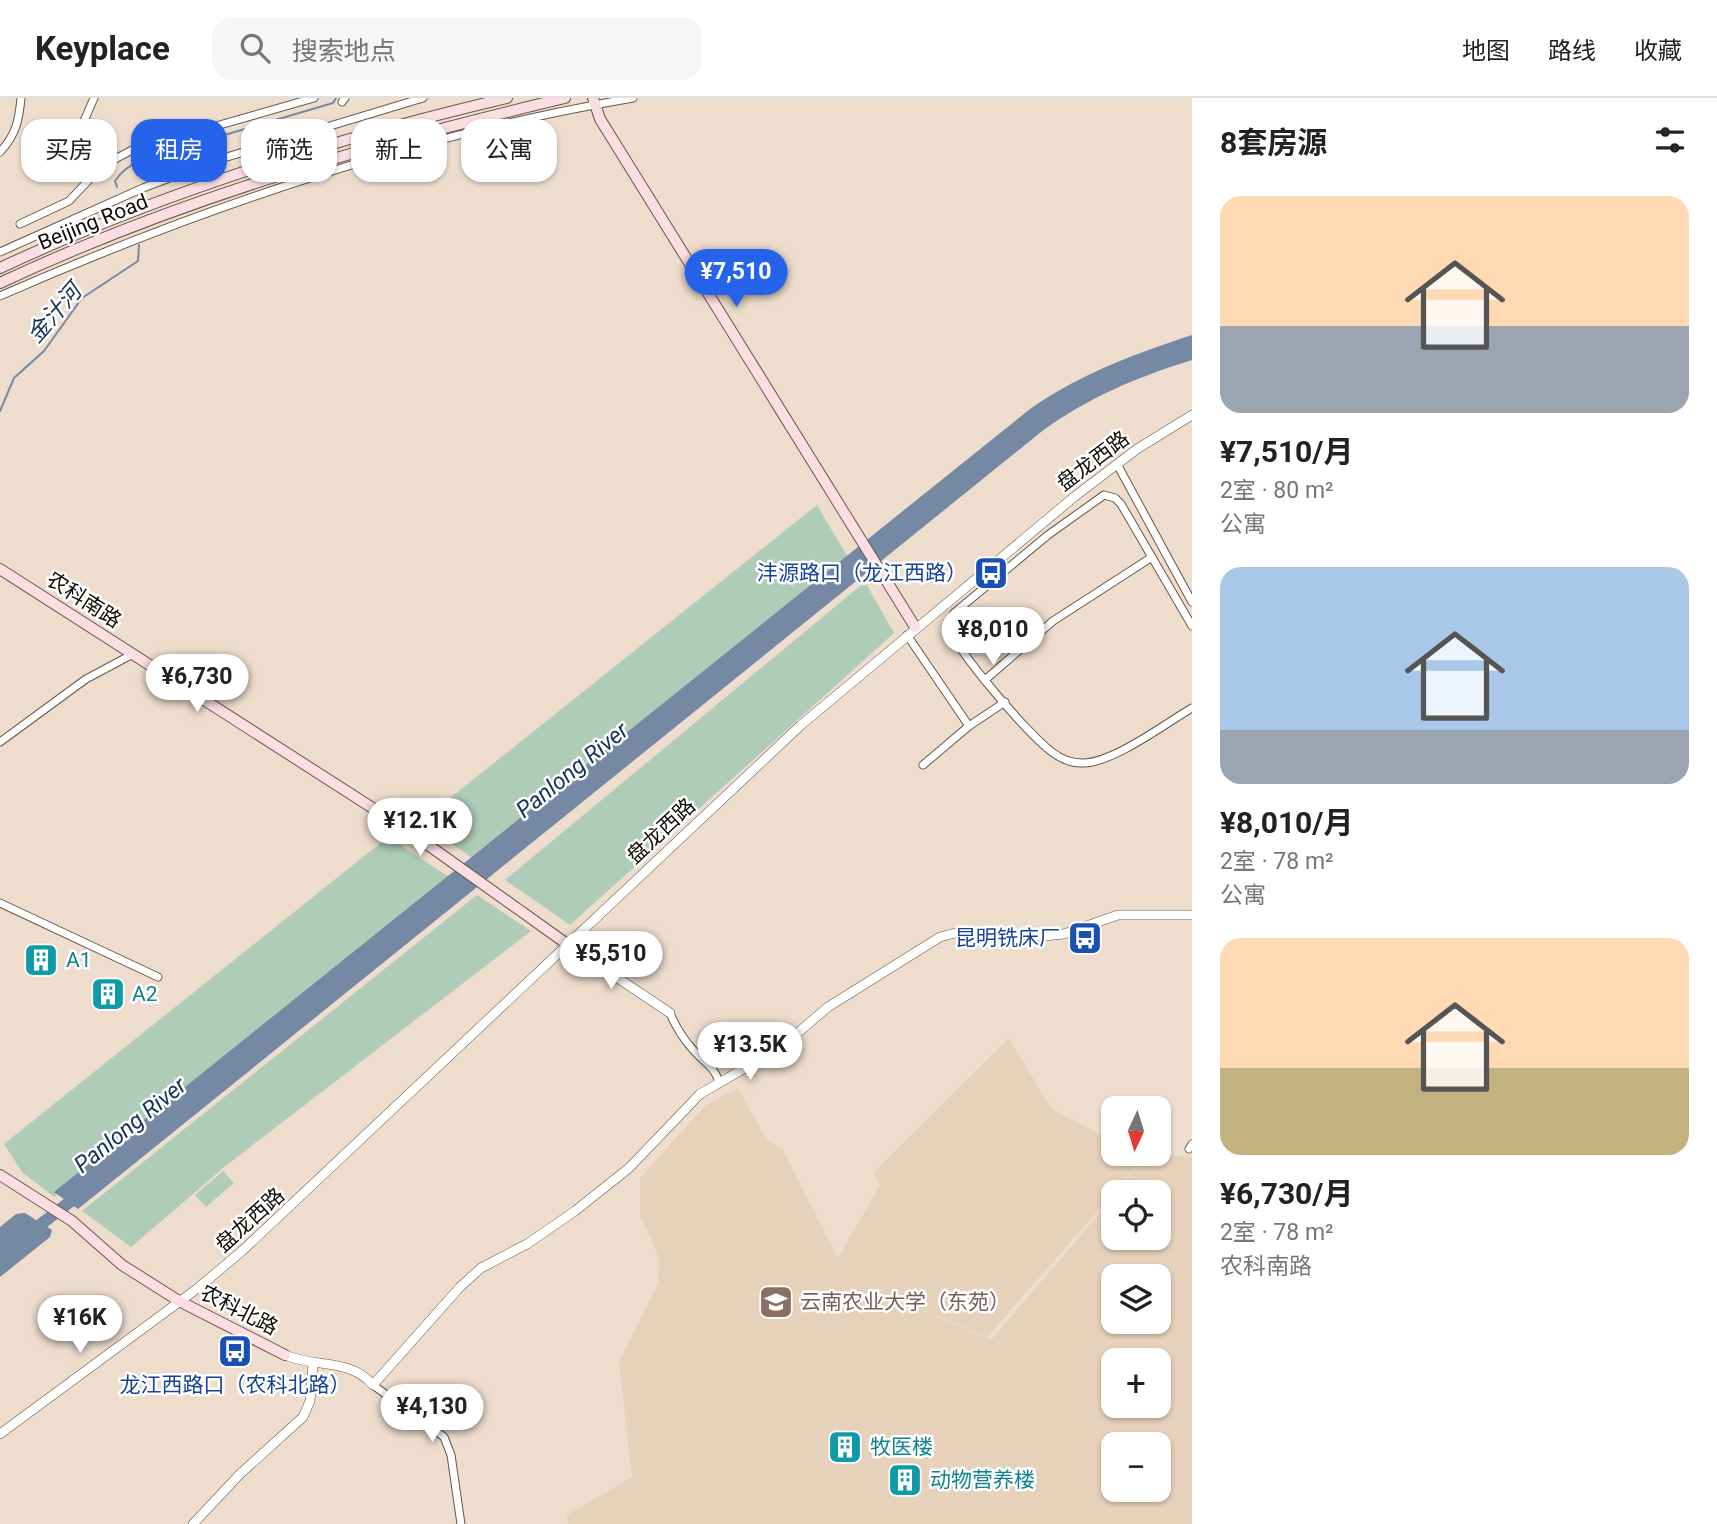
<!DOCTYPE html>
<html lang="zh">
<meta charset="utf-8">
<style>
body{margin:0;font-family:Roboto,"Noto Sans SC",sans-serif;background:#f6f6f6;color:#222;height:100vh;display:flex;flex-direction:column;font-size:26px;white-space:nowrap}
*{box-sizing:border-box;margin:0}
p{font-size:23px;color:#767676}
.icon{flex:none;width:38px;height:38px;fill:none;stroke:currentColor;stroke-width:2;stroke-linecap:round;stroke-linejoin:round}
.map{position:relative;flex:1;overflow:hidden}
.details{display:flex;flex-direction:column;background:#fff;width:525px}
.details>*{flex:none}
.hud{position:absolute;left:21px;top:21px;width:665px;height:63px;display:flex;gap:14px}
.needle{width:46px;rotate:184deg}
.tools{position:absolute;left:1101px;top:998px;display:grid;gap:14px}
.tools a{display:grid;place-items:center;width:70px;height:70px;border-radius:14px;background:#fff;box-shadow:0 2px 5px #0004;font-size:35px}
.price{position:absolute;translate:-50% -60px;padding:0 16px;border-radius:24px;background:#fff;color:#222;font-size:23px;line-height:46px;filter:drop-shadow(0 2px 4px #0008)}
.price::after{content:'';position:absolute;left:50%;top:42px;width:21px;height:16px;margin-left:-10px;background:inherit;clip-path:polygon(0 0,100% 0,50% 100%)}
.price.selected{background:#2563eb;color:#fff}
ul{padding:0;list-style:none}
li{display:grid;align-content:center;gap:14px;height:371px;padding:0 28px}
li span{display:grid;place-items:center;height:217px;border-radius:21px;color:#555}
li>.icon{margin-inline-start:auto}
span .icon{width:126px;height:126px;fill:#fffc;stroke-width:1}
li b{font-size:30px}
h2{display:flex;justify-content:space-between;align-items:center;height:84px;padding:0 28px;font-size:30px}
.pill{padding:0 24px;border-radius:21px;background:#fff;box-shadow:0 2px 5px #0004;font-size:24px;line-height:63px}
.pill.selected{background:#2563eb;color:#fff}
header{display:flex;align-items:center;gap:42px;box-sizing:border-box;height:98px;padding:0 35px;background:#fff;border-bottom:2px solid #e0e0e0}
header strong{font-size:33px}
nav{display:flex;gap:38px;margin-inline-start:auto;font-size:24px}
.search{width:490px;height:63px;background:#f6f6f6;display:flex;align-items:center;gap:18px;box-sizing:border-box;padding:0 24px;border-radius:21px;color:#767676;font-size:26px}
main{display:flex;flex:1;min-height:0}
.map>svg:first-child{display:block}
</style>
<header>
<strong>Keyplace</strong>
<div class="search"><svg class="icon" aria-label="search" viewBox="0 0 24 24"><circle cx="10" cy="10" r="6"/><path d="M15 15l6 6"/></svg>搜索地点</div>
<nav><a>地图</a><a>路线</a><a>收藏</a></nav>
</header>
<main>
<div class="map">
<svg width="1192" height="1426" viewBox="0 0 1192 1426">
<rect width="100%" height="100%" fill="#eeddcd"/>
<path fill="#e6d1bb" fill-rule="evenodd" d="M 1009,940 L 1051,1010 L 1113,1044 L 1113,1055 L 1158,1055 L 1192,1060 L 1192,1426 L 568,1426 L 567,1417 L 632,1379 L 619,1264 L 658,1186 L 659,1160 L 640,1116 L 640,1080 L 706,1007 L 738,990 L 766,1041 L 782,1050 L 838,1160 L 880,1087 L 873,1075 ZM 1139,1066 L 1118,1094 L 1158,1094 L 1158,1139 L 1113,1139 L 1113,1100 L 991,1242 L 847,1180 L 987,1239 ZM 1113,1178 L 1158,1178 L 1158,1223 L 1113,1223 ZM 1113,1262 L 1158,1262 L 1158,1307 L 1113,1307 ZM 1113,1346 L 1158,1346 L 1158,1391 L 1113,1391 Z"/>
<g fill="#aeccb8">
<path d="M 817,407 L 849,461 L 475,762 L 426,727 L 445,704 Z"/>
<path d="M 865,484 L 894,535 L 570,827 L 505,782 Z"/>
<path d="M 388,739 L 452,781 L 54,1099 L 22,1074 L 4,1046 Z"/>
<path d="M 477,797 L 531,833 L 228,1066 L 131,1149 L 82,1113 Z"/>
<path d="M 223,1073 L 234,1085 L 206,1109 L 195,1097 Z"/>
</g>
<g fill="#7589a4">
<path d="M 1192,237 L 1192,262 C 1137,279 1087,300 1041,334 L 78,1111 L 54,1094 L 1030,311 C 1080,276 1134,256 1192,237 Z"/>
<path d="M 25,1115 L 52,1132 L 50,1139 L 0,1179 L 0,1129 L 16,1116 Z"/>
</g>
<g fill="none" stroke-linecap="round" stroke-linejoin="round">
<g stroke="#7589a4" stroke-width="2">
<path d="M 204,43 L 333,5 L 336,0"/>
<path d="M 117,89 L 115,83 C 132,57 170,53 199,45"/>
<path d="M 0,313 L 14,280 L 44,253 L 82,200 L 138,163 L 139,147"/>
</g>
<path stroke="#7589a4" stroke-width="12" d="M 31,1134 L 80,1096"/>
<g stroke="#66584a" stroke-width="9">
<g id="minor">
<path d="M 342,4 L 345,0"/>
<path d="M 197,33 L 207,66"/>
<path d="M 0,54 C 16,37 19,22 21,0"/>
<path d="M 39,75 L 84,23 L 94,0"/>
<path d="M 20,126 L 69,103 L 102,68 L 132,52 L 314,0"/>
<path d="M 0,154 L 143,90 L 217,62 L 423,0"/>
<path d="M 0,198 C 203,109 414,37 633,0"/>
<path d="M 1117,366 L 1192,504"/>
<path d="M 1192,528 L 1121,406 L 1115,400 L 1104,397 L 1048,437 L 954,515 C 951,520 949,524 950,530 C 956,553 1031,639 1052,654 C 1061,661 1071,665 1082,665 C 1112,666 1166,625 1192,610"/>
<path d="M 907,537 L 969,628"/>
<path d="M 986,581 L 1053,523 L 1152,459"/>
<path d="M 0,644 L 86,581 L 133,556"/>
<path d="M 923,667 L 969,628 L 1005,604"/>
<path d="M 0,805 L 158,879"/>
<path d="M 670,915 C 676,930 684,942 695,954 C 705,965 714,968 719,984"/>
<path d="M 1189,1051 L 1192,1046"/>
<path d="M 373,1287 L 444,1339 L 451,1357 L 461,1426"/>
</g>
</g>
<g stroke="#66584a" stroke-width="10">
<g id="tertiary">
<path d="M 567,846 L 670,915"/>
<path d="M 285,1257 C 315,1270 350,1260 373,1287 L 460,1189 L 481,1170 L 527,1146 L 575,1113 L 629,1070 L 700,996 L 781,949 L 828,909 L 940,839 L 955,835 L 1044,838 L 1064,836 L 1118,817 L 1192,817"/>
<path d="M 0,1336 L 198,1190 L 242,1153 L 801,627 L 1074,399 L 1137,351 L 1192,317"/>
<path d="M 193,1426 L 240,1376 L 303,1319 L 310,1303 L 313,1266"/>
</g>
</g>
<g stroke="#66584a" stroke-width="12">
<g id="secondary">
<path d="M 593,0 L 600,21 L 915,529"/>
<path d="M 0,170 C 162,94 333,41 507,0"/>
<path d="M 0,185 C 181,100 371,46 565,0"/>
<path d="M 0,471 L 410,734 L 567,846"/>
<path d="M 0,1077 L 72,1123 L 122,1167 L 179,1203 L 285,1257"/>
</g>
</g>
<use href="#minor" stroke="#fff" stroke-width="7"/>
<use href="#tertiary" stroke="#fff" stroke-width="9"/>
<use href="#secondary" stroke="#fcdde2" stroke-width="10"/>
</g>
<defs>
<g id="bus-square" transform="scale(1.75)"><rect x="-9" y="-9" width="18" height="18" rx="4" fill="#1a4fb4" stroke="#fff"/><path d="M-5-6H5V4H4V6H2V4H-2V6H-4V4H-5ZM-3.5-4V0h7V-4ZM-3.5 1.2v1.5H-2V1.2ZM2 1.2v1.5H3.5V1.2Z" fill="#fff"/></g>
<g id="building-square" transform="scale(1.75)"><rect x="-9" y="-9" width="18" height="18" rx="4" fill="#0f9aa8" stroke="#fff"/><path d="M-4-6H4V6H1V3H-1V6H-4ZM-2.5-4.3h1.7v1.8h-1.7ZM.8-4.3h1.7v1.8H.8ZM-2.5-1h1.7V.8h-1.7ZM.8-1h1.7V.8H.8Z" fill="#fff"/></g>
<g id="university-square" transform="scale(1.75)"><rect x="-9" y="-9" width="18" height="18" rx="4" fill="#8d6e63" stroke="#fff"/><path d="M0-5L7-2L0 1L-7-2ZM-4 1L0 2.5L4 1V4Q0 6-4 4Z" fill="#fff"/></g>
</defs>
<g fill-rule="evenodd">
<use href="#bus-square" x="991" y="475"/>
<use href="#bus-square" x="1085" y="840"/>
<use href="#building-square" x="41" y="862"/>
<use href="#building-square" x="108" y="896"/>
<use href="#university-square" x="776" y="1204"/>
<use href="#bus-square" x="235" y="1253"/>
<use href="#building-square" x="845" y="1349"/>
<use href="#building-square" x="905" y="1382"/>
</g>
<g text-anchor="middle" stroke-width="5" stroke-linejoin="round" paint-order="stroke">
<g font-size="21" fill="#100b06" stroke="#fff">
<text transform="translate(93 124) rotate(-22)" y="7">Beijing Road</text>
<text transform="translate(1093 363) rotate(-37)" y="7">盘龙西路</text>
<text transform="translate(84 502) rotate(33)" y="7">农科南路</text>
<text transform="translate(661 733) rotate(-43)" y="7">盘龙西路</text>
<text transform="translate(250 1122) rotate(-42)" y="7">盘龙西路</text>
<text transform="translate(239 1212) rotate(27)" y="7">农科北路</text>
</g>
<g font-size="21" fill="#164399" stroke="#fff" text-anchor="end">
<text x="967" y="482">沣源路口（龙江西路）</text>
<text x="1060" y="847">昆明铣床厂</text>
<text x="235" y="1294" text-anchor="middle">龙江西路口（农科北路）</text>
</g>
<g font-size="21" fill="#0d838f" stroke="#fff" text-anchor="start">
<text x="66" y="869">A1</text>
<text x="132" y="903">A2</text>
<text x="870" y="1356">牧医楼</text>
<text x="930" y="1389">动物营养楼</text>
</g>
<g font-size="21" fill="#785e54" stroke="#fff" text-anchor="start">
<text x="800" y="1211">云南农业大学（东苑）</text>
</g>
<g font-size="23" font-style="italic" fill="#163258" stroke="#fff">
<text transform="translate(54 215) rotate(-49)" y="8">金汁河</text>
<text transform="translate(572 672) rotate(-39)" y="8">Panlong River</text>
<text transform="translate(130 1027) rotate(-39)" y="8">Panlong River</text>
</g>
</g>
</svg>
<div class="tools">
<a><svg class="needle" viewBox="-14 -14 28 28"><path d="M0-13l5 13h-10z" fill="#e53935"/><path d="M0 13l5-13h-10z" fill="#767676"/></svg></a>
<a><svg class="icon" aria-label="locate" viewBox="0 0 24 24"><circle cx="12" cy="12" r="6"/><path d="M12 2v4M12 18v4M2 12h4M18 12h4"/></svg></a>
<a><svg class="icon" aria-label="layers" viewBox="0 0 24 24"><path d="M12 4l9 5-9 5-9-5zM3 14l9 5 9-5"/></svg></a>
<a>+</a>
<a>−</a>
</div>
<b class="price selected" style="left:736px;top:211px">¥7,510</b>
<b class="price" style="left:993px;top:569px">¥8,010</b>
<b class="price" style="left:197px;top:616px">¥6,730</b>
<b class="price" style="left:420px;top:760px">¥12.1K</b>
<b class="price" style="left:611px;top:893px">¥5,510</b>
<b class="price" style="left:750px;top:984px">¥13.5K</b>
<b class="price" style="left:80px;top:1257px">¥16K</b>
<b class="price" style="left:432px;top:1346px">¥4,130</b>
<div class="hud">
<a class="pill">买房</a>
<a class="pill selected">租房</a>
<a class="pill">筛选</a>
<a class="pill">新上</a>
<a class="pill">公寓</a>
</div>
</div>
<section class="details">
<h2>8套房源<svg class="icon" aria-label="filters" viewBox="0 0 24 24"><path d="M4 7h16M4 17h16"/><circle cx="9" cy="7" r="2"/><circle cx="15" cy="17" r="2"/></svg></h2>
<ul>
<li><span style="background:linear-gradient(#ffd9b3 60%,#9aa5b1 0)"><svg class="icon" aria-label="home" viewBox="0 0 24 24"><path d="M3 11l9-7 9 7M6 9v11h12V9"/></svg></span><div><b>¥7,510/月</b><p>2室 · 80 m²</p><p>公寓</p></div></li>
<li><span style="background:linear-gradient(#a9c7e8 75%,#9aa5b1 0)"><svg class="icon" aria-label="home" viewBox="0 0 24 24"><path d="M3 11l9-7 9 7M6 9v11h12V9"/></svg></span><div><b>¥8,010/月</b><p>2室 · 78 m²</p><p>公寓</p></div></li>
<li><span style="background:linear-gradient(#ffd9b3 60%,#c2b280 0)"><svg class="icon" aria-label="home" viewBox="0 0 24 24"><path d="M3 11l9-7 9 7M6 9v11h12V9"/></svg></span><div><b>¥6,730/月</b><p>2室 · 78 m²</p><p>农科南路</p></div></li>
</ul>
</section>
</main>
